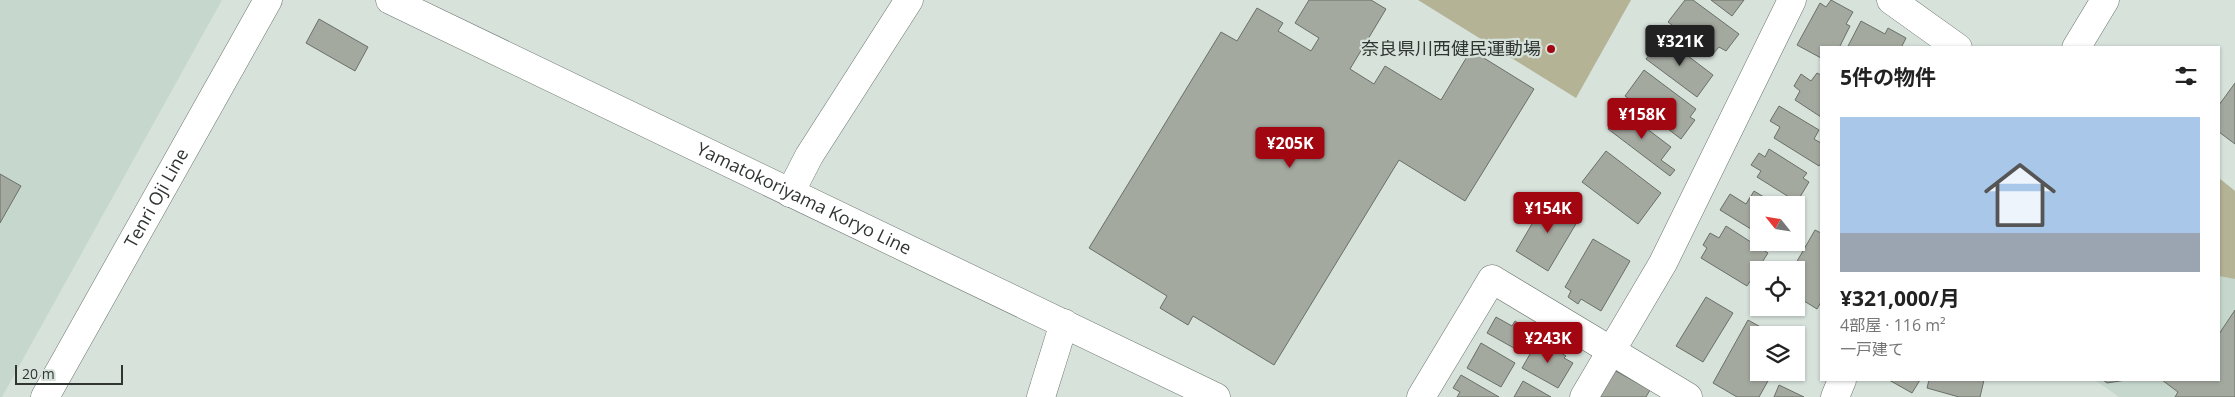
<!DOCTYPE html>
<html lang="ja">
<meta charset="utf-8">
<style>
body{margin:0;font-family:"Open Sans","Noto Sans JP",sans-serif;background:#f2f2f2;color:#222;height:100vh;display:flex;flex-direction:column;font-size:19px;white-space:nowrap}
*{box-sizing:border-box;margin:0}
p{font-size:16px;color:#767676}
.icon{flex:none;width:28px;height:28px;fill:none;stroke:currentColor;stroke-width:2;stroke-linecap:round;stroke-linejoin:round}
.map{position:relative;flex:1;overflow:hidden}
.panel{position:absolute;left:1820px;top:46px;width:400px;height:335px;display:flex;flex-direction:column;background:#fff;border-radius:0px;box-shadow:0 1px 4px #0004}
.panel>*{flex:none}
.needle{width:32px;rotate:300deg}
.buttons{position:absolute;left:1750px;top:196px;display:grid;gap:10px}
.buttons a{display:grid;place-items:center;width:55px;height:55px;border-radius:0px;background:#fff;box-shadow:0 1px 4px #0004;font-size:25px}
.scale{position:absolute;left:15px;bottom:12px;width:108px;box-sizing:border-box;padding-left:5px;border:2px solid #313532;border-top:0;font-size:14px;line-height:18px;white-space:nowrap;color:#313532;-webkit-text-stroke:4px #d7e2db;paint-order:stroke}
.price{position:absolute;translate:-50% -42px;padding:0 11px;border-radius:5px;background:#a20711;color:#fff;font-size:16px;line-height:32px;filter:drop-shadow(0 1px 2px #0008)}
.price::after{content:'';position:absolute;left:50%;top:30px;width:15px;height:11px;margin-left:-8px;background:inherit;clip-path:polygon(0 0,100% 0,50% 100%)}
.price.current{background:#222;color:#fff}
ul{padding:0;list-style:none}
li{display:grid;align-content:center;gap:10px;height:265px;padding:0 20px}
li span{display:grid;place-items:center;height:155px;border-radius:0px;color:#555}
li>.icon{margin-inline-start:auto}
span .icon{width:90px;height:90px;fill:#fffc;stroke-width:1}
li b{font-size:21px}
h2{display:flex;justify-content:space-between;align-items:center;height:60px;padding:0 20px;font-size:21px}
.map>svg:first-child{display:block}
</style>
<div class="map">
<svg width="2235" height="397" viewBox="0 0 2235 397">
<rect width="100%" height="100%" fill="#d7e2db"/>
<g fill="#c6d8cd">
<path d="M 0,0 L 222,0 L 2,397 L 0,397 Z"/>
<path d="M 2219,276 L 2235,279 L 2235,397 L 2119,397 L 2095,380 L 2219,380 Z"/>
</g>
<g fill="#b4b396">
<path d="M 1418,0 L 1631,0 L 1576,98 Z"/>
<path d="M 2219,178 L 2235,191 L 2235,279 L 2219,276 Z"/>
</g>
<g fill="#a4a9a0" stroke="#6a7067">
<path d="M 1309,0 L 1371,0 L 1386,9 L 1350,69 L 1374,84 L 1385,66 L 1441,100 L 1471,50 L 1534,89 L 1465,201 L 1399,160 L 1274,365 L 1193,316 L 1188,325 L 1160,308 L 1167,296 L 1089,248 L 1221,32 L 1237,41 L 1257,8 L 1283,23 L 1278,31 L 1311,51 L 1319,38 L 1295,23 Z"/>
<path d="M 1685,0 L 1693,0 L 1739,34 L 1726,51 L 1719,47 L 1712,55 L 1668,22 Z"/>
<path d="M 1711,0 L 1744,0 L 1732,16 Z"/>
<path d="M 1831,0 L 1853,12 L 1846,24 L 1850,26 L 1839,48 L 1821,48 L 1821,58 L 1797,45 L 1820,3 L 1826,7 Z"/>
<path d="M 319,19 L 368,47 L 355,71 L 306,43 Z"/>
<path d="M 1861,21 L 1885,34 L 1888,28 L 1906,38 L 1901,48 L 1847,48 Z"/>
<path d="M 1663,37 L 1713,75 L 1697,97 L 1646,59 Z"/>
<path d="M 1644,70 L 1696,109 L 1690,117 L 1695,120 L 1681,139 L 1625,96 Z"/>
<path d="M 1817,73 L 1821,75 L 1821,117 L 1795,100 L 1800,91 L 1794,86 L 1801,74 L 1811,81 Z"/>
<path d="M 2235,83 L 2235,144 L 2219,132 L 2219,105 Z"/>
<path d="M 1779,106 L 1819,130 L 1814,139 L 1821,143 L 1821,163 L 1819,166 L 1774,138 L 1780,127 L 1770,121 Z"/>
<path d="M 1622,110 L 1671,147 L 1661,160 L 1675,170 L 1670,176 L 1608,129 Z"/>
<path d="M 1769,149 L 1807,173 L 1803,178 L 1809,182 L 1797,202 L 1757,177 L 1761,171 L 1751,165 L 1759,153 L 1765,157 Z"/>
<path d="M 1606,151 L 1661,193 L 1638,224 L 1582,182 Z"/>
<path d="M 0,174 L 21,186 L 0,223 Z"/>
<path d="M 1754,191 L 1777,205 L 1759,205 L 1759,234 L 1720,210 L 1730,194 L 1746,204 Z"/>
<path d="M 1548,197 L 1580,217 L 1548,271 L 1516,251 Z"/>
<path d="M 1726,226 L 1768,253 L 1747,286 L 1701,258 L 1707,248 L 1703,245 L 1710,233 L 1719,238 Z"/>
<path d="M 1815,230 L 1821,233 L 1821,302 L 1817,309 L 1796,296 L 1796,270 L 1792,270 Z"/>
<path d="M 1593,239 L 1630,261 L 1601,311 L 1581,299 L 1578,304 L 1568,297 L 1571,291 L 1565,287 Z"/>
<path d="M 1706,297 L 1733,313 L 1703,362 L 1676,346 Z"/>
<path d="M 2235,310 L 2235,397 L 2175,397 L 2178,392 L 2162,380 L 2219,380 L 2219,334 Z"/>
<path d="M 1496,317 L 1512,326 L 1515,321 L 1533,332 L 1521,352 L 1487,333 Z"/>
<path d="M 1748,320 L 1775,335 L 1759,335 L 1759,372 L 1773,372 L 1759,397 L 1737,397 L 1713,383 Z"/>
<path d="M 1538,340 L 1566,356 L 1564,358 L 1573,363 L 1558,388 L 1522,368 Z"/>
<path d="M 1481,343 L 1515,363 L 1501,387 L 1467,368 Z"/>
<path d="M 1614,370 L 1650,390 L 1646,397 L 1599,397 Z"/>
<path d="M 1461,375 L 1499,397 L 1457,397 L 1460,392 L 1453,388 Z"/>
<path d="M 1889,380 L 1920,380 L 1912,393 Z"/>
<path d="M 1929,380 L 1984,380 L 1980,397 L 1959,397 L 1927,388 Z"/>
<path d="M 2103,380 L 2126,380 L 2107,383 Z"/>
<path d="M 1523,381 L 1551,397 L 1514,397 Z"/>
<path d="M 1779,385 L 1804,397 L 1774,397 Z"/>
</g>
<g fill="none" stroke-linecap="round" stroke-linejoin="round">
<g stroke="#6b756f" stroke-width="29">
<g id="minor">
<path d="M 1891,0 L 1958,48"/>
<path d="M 2076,48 L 2105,0"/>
<path d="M 790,193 L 809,156 L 909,0"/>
<path d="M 1041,397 L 1064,323"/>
<path d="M 1421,397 L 1492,279 L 1688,397"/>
<path d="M 1584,397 L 1663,263 L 1792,0"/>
<path d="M 1835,397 L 1842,380"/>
</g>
</g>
<g stroke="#6b756f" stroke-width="29">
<g id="major">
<path id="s1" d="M 390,0 L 1216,397"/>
<path id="s2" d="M 45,397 L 268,0"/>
</g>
</g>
<use href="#minor" stroke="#fff" stroke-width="28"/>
<use href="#major" stroke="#fff" stroke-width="28"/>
</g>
<circle fill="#a20711" stroke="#d7e2db" stroke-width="2" cx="1551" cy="49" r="5"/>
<g text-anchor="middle" stroke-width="4.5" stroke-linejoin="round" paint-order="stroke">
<g font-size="18" fill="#313532" stroke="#d7e2db" text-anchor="end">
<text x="1541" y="55">奈良県川西健民運動場</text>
</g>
<g font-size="18" fill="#313532" stroke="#d7e2db">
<text dy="6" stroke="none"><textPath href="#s2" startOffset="228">Tenri Oji Line</textPath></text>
<text dy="6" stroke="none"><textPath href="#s1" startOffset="459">Yamatokoriyama Koryo Line</textPath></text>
</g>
</g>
</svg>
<div class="buttons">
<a><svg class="needle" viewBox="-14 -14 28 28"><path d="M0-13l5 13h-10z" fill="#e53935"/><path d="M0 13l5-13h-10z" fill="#767676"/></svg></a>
<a><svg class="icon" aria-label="locate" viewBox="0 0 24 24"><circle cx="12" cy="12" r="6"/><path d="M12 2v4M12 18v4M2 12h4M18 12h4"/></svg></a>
<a><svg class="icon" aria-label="layers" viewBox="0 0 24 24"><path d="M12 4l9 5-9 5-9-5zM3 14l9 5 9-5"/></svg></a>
</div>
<div class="scale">20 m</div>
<b class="price current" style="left:1680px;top:67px">¥321K</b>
<b class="price" style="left:1642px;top:140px">¥158K</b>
<b class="price" style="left:1290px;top:169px">¥205K</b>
<b class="price" style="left:1548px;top:234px">¥154K</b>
<b class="price" style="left:1548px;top:364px">¥243K</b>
<section class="panel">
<h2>5件の物件<svg class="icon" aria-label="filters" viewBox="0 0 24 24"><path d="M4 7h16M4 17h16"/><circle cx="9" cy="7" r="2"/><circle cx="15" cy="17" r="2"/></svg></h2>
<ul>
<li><span style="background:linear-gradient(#a9c7e8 75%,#9aa5b1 0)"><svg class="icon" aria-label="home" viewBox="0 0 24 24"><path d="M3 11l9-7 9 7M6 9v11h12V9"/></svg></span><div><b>¥321,000/月</b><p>4部屋 · 116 m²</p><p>一戸建て</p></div></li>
</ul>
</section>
</div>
